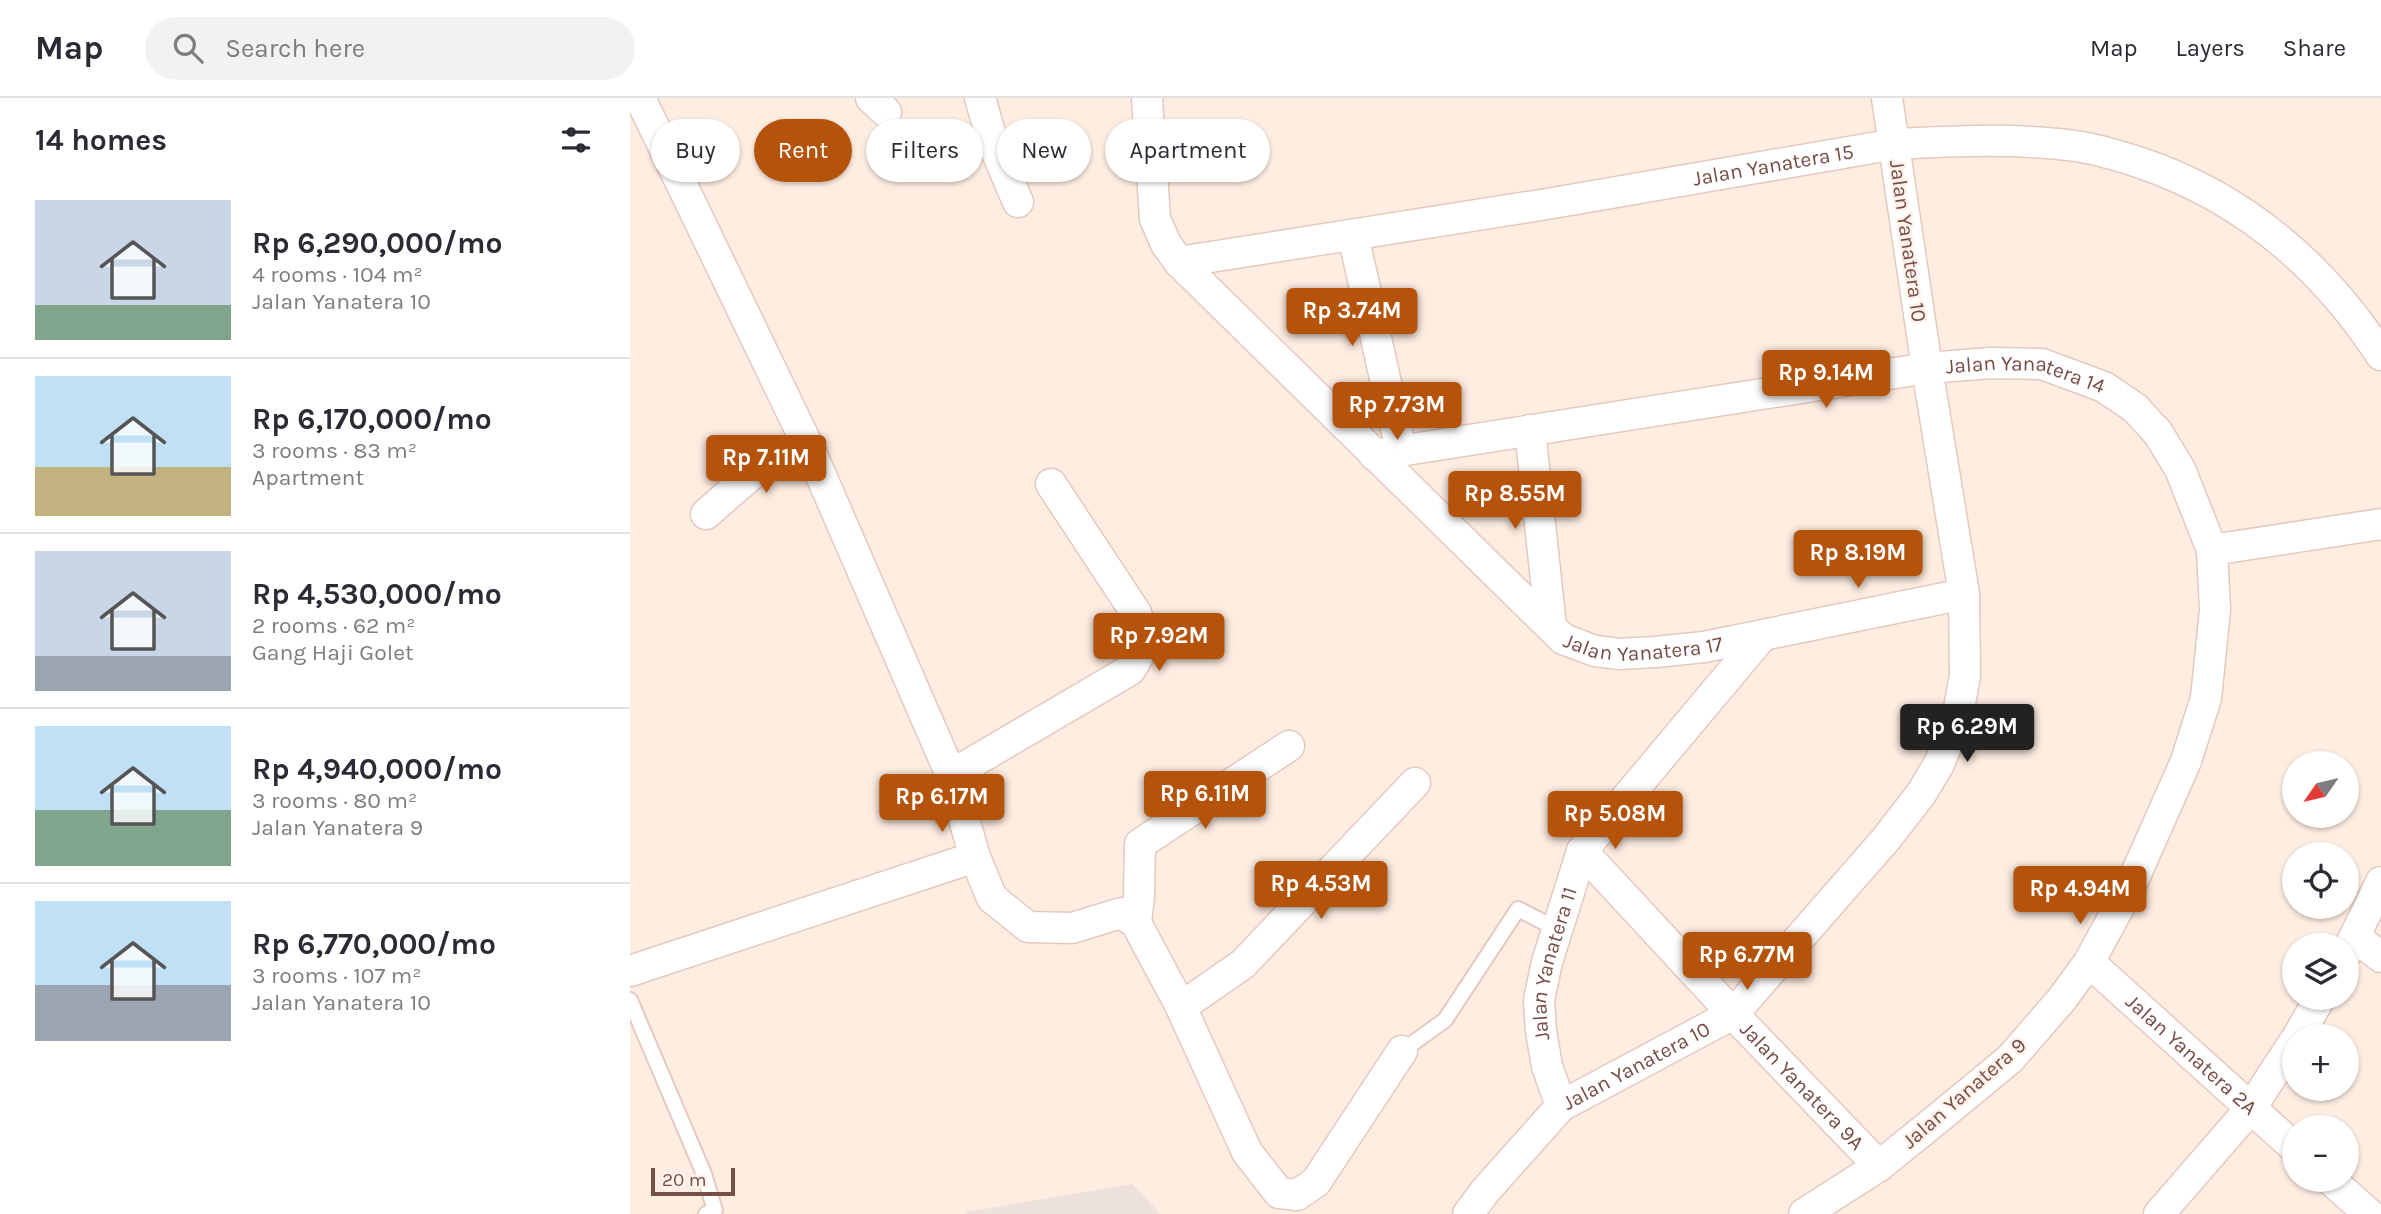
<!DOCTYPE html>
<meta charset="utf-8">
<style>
body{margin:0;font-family:Karla,sans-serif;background:#f2f2f3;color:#2b2b33;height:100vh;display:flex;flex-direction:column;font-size:26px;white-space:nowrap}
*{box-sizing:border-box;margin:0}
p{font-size:23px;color:#7c7c81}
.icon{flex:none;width:38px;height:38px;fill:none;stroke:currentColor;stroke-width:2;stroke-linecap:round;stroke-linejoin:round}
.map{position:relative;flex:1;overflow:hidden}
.side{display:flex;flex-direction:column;background:#fff;width:630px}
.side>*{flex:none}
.top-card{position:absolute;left:21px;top:21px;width:665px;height:63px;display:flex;gap:14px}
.needle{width:46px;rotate:236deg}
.tools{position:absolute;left:1652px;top:653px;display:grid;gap:14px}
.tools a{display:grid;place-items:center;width:77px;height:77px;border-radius:50%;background:#fff;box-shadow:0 2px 5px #0004;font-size:35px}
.scale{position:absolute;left:21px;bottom:18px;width:84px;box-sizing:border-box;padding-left:7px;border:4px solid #774d46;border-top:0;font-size:19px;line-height:24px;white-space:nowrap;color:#774d46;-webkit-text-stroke:5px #fff2e9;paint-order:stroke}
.price{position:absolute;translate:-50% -60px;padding:0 16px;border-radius:7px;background:#b45309;color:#fff;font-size:23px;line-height:46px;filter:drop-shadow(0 2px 4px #0008)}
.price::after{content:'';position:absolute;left:50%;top:42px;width:21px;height:16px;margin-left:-10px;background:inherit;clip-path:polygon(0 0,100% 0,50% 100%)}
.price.selected{background:#222;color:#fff}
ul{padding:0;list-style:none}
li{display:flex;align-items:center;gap:21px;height:175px;padding:0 35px}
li+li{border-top:2px solid #e1e1e2}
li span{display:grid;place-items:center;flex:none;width:196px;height:140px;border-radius:0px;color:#555}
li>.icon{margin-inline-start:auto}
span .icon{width:84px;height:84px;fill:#fffc;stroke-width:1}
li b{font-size:30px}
h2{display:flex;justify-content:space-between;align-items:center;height:84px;padding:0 35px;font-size:30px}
.pill{padding:0 24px;border-radius:32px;background:#fff;box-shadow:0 2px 5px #0004;font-size:24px;line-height:63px}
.pill.selected{background:#b45309;color:#fff}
header{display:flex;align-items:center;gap:42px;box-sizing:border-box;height:98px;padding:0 35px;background:#fff;border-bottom:2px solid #e1e1e2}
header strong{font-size:33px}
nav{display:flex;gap:38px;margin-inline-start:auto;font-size:24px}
.search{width:490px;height:63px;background:#f2f2f3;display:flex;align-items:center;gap:18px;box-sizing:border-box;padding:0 24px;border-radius:38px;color:#7c7c81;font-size:26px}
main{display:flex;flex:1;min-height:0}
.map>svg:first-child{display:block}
</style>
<header>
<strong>Map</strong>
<div class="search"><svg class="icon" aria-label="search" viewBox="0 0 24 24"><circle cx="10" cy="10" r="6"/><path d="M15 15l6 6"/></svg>Search here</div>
<nav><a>Map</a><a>Layers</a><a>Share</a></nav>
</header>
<main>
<section class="side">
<h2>14 homes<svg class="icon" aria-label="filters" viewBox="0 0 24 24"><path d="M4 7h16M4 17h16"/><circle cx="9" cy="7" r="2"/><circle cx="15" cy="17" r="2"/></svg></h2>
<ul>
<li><span style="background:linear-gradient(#c9d6e8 75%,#7fa58c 0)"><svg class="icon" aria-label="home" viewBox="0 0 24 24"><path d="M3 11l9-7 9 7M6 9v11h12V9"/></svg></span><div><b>Rp 6,290,000/mo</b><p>4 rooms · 104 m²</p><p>Jalan Yanatera 10</p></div></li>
<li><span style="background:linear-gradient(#bfe0f5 65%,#c2b280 0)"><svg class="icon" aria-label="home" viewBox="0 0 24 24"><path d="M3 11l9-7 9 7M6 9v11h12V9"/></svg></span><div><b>Rp 6,170,000/mo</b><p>3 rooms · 83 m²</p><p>Apartment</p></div></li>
<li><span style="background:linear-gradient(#c9d6e8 75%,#9aa5b1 0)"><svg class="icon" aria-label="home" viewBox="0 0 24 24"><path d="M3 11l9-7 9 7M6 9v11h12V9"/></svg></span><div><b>Rp 4,530,000/mo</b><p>2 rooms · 62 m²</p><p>Gang Haji Golet</p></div></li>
<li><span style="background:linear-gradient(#bfe0f5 60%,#7fa58c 0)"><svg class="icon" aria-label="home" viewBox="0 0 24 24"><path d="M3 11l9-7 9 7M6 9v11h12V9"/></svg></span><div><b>Rp 4,940,000/mo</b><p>3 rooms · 80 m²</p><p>Jalan Yanatera 9</p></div></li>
<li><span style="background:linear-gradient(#bfe0f5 60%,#9aa5b1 0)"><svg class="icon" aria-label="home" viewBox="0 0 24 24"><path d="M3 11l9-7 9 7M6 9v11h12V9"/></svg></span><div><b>Rp 6,770,000/mo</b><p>3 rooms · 107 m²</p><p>Jalan Yanatera 10</p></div></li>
</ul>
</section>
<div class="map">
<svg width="1751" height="1116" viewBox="0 0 1751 1116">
<rect width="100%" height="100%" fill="#feede1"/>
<path fill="#ece1dd" d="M 503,1086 L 530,1116 L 334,1116 L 337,1114 Z"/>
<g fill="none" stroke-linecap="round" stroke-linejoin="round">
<g stroke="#e5c9bf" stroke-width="18">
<g id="lane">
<path d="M 0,902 L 74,1076 L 85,1112 L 76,1116"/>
<path d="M 772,953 L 815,922 L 888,811 L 927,831"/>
</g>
</g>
<g stroke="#e5c9bf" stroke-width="33">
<g id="street">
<path d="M 10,0 L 179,350 L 321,677 L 345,759 L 362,800 L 398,829 L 442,830 L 491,815 L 506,825 L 551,909 L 617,1054 L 649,1095 L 667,1097 L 686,1084 L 772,953"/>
<path d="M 241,0 L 256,14"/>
<path d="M 350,0 L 364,48 L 388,104"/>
<path id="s1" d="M 517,0 L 525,121 L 536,146 L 549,164 L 933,541 L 965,553 L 990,556 L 1025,554 L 1074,549 L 1334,496"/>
<path d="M 723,137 L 771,352"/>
<path id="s2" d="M 549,164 L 917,106 L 1265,46 C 1324,43 1386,40 1445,48 C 1467,51 1490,58 1511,65 C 1614,100 1692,167 1751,257"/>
<path d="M 900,332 L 921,529"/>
<path id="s3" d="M 744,357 L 1297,270 L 1361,265 L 1412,266 L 1474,289 L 1505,310 L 1528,335 L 1550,371 L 1582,452 L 1585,512 L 1576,600 L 1556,663 L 1501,787 L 1459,864 L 1432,901 L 1380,961 L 1306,1022 L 1249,1068 L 1174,1116"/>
<path d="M 76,416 L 130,369 L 179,350"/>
<path d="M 1582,452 L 1751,426"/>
<path d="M 321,677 L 500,572 C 516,549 515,541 506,515 L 421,386"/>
<path id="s4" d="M 952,753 L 1103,916 L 1249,1068"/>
<path d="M 506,825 L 509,798 L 510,746 L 659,648"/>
<path d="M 1725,839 L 1751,859"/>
<path d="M 1717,854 L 1751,784"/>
<path id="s5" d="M 1459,864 L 1664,1049"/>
<path d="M 0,873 L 345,759"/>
<path d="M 551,909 L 613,866 L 785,685"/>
<path d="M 1668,938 L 1690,900"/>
<path id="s6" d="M 931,1008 L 917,968 L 911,933 L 909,902 L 917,864 L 952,753 L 1132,538"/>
<path d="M 1701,1082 L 1739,1116"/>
<path id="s7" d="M 838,1116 L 856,1092 L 931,1008 L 1103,916 L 1256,741 L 1291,696 L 1310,664 L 1327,621 L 1335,578 L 1334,496 L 1297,270 L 1257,0"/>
<path d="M 1529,1116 L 1621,1010 L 1664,944"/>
</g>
</g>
<use href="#lane" stroke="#fff" stroke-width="14"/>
<use href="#street" stroke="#fff" stroke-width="30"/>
</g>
<g text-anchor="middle" stroke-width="5" stroke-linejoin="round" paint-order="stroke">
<g font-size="21" fill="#774d46" stroke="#fff2e9">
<text dy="7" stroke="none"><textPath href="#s2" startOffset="602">Jalan Yanatera 15</textPath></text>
<text transform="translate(1278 143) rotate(82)" y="7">Jalan Yanatera 10</text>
<text dy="7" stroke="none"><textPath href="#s3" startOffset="660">Jalan Yanatera 14</textPath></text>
<text dy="7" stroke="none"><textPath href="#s1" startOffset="791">Jalan Yanatera 17</textPath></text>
<text dy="7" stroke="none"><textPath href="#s6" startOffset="147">Jalan Yanatera 11</textPath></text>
<text dy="7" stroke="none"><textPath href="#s5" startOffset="138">Jalan Yanatera 2A</textPath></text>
<text dy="7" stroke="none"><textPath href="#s7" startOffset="228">Jalan Yanatera 10</textPath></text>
<text dy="7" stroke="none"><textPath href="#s4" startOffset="322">Jalan Yanatera 9A</textPath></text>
<text transform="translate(1334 995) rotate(-41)" y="7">Jalan Yanatera 9</text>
</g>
</g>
</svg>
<div class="tools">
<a><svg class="needle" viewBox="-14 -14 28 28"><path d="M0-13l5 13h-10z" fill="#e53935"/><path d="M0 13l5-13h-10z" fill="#7c7c81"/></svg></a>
<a><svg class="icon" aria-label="locate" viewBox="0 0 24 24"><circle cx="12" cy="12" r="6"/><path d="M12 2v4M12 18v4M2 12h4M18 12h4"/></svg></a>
<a><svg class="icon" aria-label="layers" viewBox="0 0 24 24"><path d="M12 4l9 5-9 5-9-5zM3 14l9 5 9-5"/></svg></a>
<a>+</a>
<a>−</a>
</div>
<div class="scale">20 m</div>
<b class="price" style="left:722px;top:250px">Rp 3.74M</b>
<b class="price" style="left:1196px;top:312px">Rp 9.14M</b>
<b class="price" style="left:767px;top:344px">Rp 7.73M</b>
<b class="price" style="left:136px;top:397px">Rp 7.11M</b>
<b class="price" style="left:885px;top:433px">Rp 8.55M</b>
<b class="price" style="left:1228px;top:492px">Rp 8.19M</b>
<b class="price" style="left:529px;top:575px">Rp 7.92M</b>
<b class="price selected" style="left:1337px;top:666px">Rp 6.29M</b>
<b class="price" style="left:575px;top:733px">Rp 6.11M</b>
<b class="price" style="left:312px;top:736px">Rp 6.17M</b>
<b class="price" style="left:985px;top:753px">Rp 5.08M</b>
<b class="price" style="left:691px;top:823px">Rp 4.53M</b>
<b class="price" style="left:1450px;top:828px">Rp 4.94M</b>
<b class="price" style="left:1117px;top:894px">Rp 6.77M</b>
<div class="top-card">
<a class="pill">Buy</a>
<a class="pill selected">Rent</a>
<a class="pill">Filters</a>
<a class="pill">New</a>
<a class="pill">Apartment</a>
</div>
</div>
</main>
